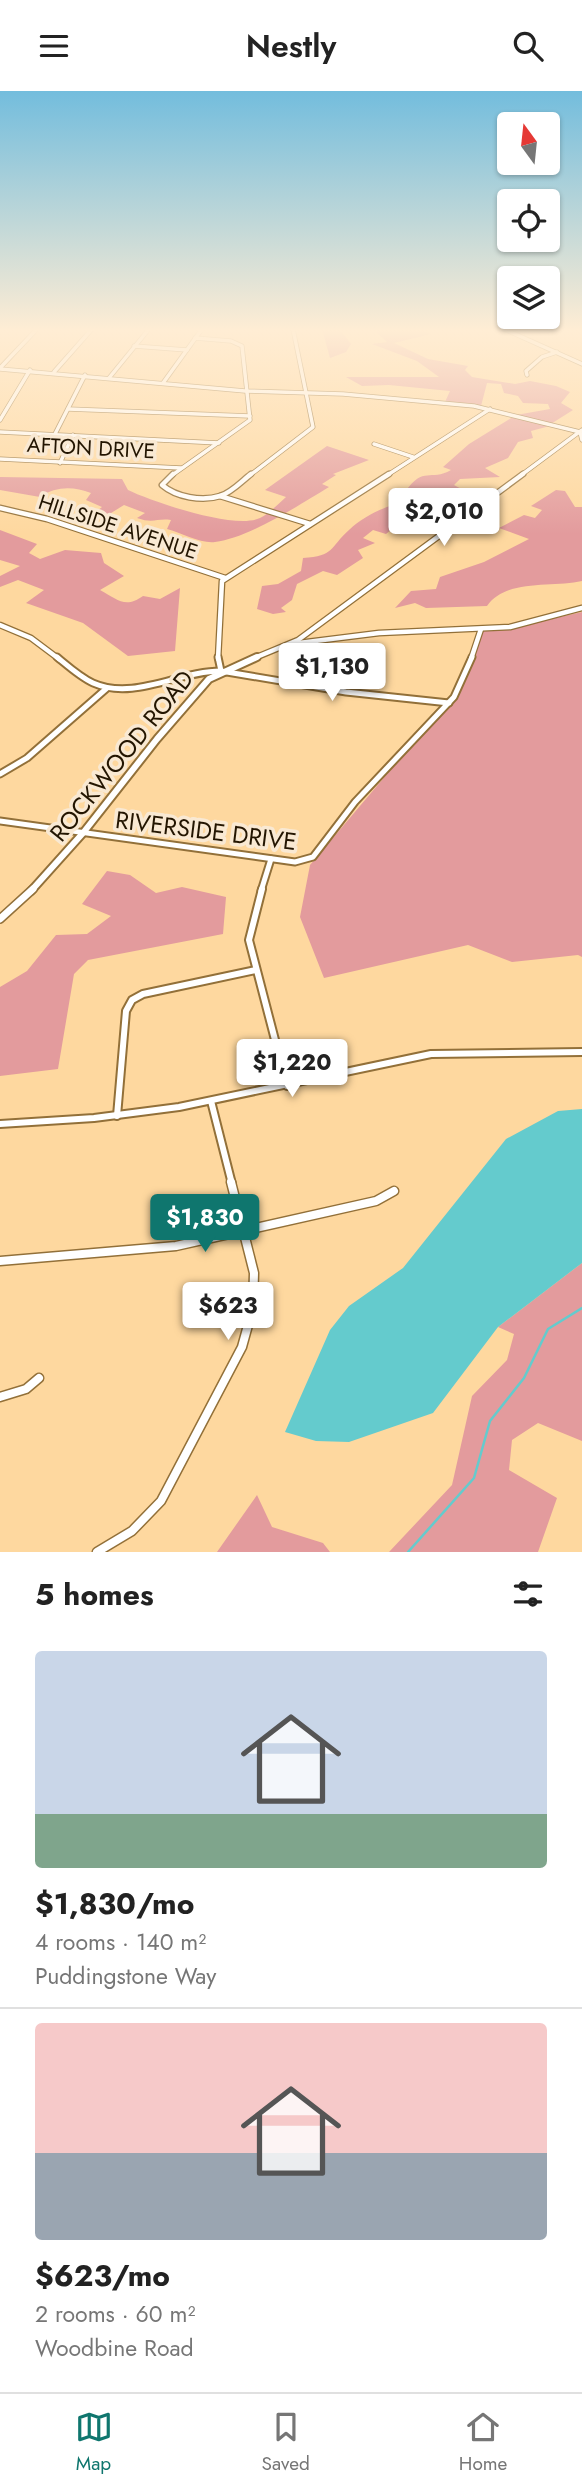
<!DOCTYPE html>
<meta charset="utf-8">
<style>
body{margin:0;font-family:Jost,sans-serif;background:#f2f2f2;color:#222;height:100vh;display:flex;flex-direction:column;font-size:26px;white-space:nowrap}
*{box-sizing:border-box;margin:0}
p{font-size:23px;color:#767676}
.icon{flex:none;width:38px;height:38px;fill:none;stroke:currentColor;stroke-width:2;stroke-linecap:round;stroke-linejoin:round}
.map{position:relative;height:1461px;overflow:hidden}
.side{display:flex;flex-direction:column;background:#fff;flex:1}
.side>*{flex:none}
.needle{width:46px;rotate:345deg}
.controls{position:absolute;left:497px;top:21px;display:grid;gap:14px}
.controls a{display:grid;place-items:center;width:63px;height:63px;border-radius:7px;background:#fff;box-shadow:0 2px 5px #0004;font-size:35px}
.price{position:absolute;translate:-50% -60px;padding:0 16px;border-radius:7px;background:#fff;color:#222;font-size:23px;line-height:46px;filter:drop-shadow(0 2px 4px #0008)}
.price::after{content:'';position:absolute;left:50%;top:42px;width:21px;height:16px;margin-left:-10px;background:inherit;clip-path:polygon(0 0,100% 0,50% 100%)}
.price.active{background:#0f766e;color:#fff}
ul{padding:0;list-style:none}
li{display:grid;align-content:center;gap:14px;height:371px;padding:0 35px}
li+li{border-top:2px solid #e0e0e0}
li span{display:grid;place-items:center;height:217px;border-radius:7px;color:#555}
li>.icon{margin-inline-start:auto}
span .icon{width:126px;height:126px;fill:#fffc;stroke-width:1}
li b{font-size:30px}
h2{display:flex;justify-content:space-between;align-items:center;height:84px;padding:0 35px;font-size:30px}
header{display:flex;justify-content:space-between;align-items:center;height:91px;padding:0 35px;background:#fff;font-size:32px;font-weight:600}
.tabs{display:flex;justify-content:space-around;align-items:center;height:98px;border-top:2px solid #e0e0e0;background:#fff;font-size:19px;color:#767676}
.tabs a{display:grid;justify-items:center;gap:4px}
.tabs .active{color:#0f766e}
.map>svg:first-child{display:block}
</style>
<header><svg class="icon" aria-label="menu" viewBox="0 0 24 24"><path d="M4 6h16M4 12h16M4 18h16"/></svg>Nestly<svg class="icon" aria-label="search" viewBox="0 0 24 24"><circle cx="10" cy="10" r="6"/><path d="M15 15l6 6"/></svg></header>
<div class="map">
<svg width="582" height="1461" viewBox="0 0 582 1461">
<rect width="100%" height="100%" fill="#fed89f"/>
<g fill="#e39b9d">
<path d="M 322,238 L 364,238 L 341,240 L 351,253 L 346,261 L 330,267 Z"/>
<path d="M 373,238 L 419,238 L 431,243 L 394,252 L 428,268 L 468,275 L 465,279 L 472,286 L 515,293 L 530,290 L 556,295 L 570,301 L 561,312 L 573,319 L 546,336 L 531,340 L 533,347 L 518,351 L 508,367 L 485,377 L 500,386 L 460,388 L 454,394 L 467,401 L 454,401 L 444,406 L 436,404 L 432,407 L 439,410 L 418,423 L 403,422 L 394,427 L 398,433 L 386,443 L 373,439 L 363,447 L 375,452 L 358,459 L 363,467 L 337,484 L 323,480 L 297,493 L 292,509 L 281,517 L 286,521 L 273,523 L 257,518 L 262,495 L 278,493 L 301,480 L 303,467 C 335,465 329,457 349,439 C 365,424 387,414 409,410 L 405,401 C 424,374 430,391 451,379 L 443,376 L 469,353 L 516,324 L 550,318 L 548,313 L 523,312 L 518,305 L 504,302 L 501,293 L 487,292 L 481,315 L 445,311 L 450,300 L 389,294 L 362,295 L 346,286 L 439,286 L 417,270 L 372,253 L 387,251 Z"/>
<path d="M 327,355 L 369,369 L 333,383 L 336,384 L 322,393 L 329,396 C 299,414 249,447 215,451 C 202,453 181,442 167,438 L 171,429 C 156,427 154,433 137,427 L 145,422 L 124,414 L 103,427 L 92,424 L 102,416 L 86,409 L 91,402 C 73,395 56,395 40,406 L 0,399 L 0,386 L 122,388 L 128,399 C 153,411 235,439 260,427 C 270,422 278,413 286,406 L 265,399 Z"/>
<path d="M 556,399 L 565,400 L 575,416 L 582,416 L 582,490 C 553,497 507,487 487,515 L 426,517 L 415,512 L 395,517 L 411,500 L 436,498 L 440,486 L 484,471 L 529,448 L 499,437 L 524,424 L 535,427 L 542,419 L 531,415 Z"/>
<path d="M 0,439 L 37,453 L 29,462 L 40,468 L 65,459 L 101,462 L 104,472 L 124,485 L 100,499 C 117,508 125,518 143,505 L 160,508 L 180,497 L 175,560 L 128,565 L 83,532 L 26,512 L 44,499 L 18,489 L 0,496 L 0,485 L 20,475 L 0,469 Z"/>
<path d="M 582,521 L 582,866 L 578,864 L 512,871 L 468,854 L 324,887 L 300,826 L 310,774 L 459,598 L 481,538 L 525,534 Z"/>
<path d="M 107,780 L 130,784 L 156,802 L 182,796 L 226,806 L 223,843 L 88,869 L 74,883 L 58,978 L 0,985 L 0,896 L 27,880 L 56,844 L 87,843 L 111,825 L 82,813 Z"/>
<path d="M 582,1172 L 582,1350 L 538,1332 L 512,1349 L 509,1379 L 557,1407 L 538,1461 L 389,1461 L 452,1394 L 472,1305 L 507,1269 L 514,1243 L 498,1236 Z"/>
<path d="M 257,1404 L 272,1436 L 323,1452 L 330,1461 L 217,1461 Z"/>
</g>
<path fill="#64cbcd" d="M 582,1018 L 582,1172 L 498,1236 L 433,1322 L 349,1351 L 316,1350 L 285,1341 L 330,1239 L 349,1215 L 403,1177 L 506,1048 L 558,1020 Z"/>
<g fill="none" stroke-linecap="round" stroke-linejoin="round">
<path stroke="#64cbcd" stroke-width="2.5" d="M 408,1461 L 474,1387 L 490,1330 L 524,1287 L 548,1238 L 582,1217"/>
<g stroke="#927039" stroke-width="5">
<g id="minor-far4">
<path d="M 134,255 L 187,259"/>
<path d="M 0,277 L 37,238"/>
<path d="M 54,281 L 92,238"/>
<path d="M 527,284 L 526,280 L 542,266 L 557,261"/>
<path d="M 109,287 L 149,238"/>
<path d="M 163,292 L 202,238"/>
<path d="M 68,318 L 250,325"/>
<path d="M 0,329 L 30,279"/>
<path d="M 0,341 L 219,352"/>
<path d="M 580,341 L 582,349"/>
<path d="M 55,343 L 85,284"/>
<path d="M 374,353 L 413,366"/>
<path d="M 0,368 L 181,377"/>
<path d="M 60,372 L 73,344"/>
<path d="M 171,385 L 250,329 L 242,255 L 231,250 L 195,247"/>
<path d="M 249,385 L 313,336 L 293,238"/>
<path d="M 386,385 L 490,318"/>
</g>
</g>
<g stroke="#927039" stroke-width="7">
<g id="minor-far3">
<path d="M 173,383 L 162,394 C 176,406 202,411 220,405 C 231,402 242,390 251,383"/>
<path d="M 220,405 L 310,433"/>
<path d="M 0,417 L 47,428 L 225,487"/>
<path d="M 0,534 L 31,547 L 59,568"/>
<path d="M 291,553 L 379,542 L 510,536 L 582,517"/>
<path d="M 218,568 L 222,490 L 389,383"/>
<path d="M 471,568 L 481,538"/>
</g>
</g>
<g stroke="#927039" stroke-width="9">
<g id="minor-far2">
<path d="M 57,566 C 68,575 80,586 93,592 C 134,610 179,580 221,580 L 346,601 L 449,612"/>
<path d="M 218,566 L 221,580"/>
<path d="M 0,683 L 27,667 L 107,597"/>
<path d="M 0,730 L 295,771 L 313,766 L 355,711 L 454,606 L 472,566"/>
<path d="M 261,800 L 271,768"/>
</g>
</g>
<g stroke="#927039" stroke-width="10">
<g id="minor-far1">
<path d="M 262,798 L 249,849 L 287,995"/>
<path d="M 211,1010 L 232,1093"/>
<path d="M 117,1025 L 126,920 L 132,909 L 143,903 L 256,879"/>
<path d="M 0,1033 L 94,1027 L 179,1016 L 431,963 L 582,961"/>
</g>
</g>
<g stroke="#927039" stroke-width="11">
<g id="minor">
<path d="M 0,1170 L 176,1155 L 376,1110 L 394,1100"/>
<path d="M 0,1306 L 26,1298 L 39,1287"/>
<path d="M 97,1461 L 132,1440 L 161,1410 L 242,1256 L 253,1216 L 254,1182 L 231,1091"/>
</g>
</g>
<g stroke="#927039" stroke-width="5">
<g id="tertiary-far3">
<path d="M 504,238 L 582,273"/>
<path d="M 0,278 L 245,300 L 343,303 L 474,315 L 580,341"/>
<path d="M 520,385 L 582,339"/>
</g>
</g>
<g stroke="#927039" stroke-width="7">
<path id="tertiary-far2" d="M 252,568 L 298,549 L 523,383"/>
</g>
<g stroke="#927039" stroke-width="10">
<path id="tertiary-far1" d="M 31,800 L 83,742 L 157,648 L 209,588 L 257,566"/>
</g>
<g stroke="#927039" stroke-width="10">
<path id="tertiary" d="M 0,828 L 33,798"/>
</g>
<use href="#minor-far4" stroke="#fff" stroke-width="3.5"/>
<use href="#minor-far3" stroke="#fff" stroke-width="4.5"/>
<use href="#minor-far2" stroke="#fff" stroke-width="5"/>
<use href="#minor-far1" stroke="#fff" stroke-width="6"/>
<use href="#minor" stroke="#fff" stroke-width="8"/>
<use href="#tertiary-far3" stroke="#fff" stroke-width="3.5"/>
<use href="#tertiary-far2" stroke="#fff" stroke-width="4.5"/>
<use href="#tertiary-far1" stroke="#fff" stroke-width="6"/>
<use href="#tertiary" stroke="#fff" stroke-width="7"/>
</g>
<linearGradient id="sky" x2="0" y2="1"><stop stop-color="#73bddd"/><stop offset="0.54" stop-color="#ffedd4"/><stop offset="1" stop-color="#ffedd4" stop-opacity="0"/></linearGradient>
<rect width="582" height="443" fill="url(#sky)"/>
<g text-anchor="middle" stroke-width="7" stroke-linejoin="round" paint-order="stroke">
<g font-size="21" fill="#231501" stroke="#f9e9d3">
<text transform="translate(91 357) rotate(3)" y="7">AFTON DRIVE</text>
<text transform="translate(118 436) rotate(18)" y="7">HILLSIDE AVENUE</text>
</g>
<g font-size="24" fill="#231501" stroke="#f9e9d3">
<text transform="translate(122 665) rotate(-51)" y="8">ROCKWOOD ROAD</text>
<text transform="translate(206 740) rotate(7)" y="8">RIVERSIDE DRIVE</text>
</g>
</g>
</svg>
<div class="controls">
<a><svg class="needle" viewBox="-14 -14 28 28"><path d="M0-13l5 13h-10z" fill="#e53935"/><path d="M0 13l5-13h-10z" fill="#767676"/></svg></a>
<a><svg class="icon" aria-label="locate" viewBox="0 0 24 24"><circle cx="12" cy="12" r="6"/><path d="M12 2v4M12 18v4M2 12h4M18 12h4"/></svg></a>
<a><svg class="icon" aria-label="layers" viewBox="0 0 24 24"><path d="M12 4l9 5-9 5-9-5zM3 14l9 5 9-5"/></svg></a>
</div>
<b class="price" style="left:444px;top:457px">$2,010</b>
<b class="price" style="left:332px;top:612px">$1,130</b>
<b class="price" style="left:292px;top:1008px">$1,220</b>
<b class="price active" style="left:205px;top:1163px">$1,830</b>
<b class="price" style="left:228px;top:1251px">$623</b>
</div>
<section class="side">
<h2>5 homes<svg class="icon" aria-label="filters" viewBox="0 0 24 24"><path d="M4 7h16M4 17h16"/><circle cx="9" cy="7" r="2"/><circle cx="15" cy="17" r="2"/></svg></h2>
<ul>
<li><span style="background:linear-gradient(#c9d6e8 75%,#7fa58c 0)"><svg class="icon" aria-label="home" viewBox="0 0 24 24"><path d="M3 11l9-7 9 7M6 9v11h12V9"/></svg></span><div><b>$1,830/mo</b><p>4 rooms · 140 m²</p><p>Puddingstone Way</p></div></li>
<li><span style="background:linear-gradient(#f6c9c9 60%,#9aa5b1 0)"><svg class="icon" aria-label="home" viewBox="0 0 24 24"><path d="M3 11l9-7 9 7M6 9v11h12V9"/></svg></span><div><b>$623/mo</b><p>2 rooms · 60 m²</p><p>Woodbine Road</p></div></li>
</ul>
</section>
<nav class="tabs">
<a class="active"><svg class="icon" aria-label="map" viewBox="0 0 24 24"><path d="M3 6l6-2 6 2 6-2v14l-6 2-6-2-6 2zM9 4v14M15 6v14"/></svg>Map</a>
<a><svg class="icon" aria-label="saved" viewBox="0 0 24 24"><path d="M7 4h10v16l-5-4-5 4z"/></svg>Saved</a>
<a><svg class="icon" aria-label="home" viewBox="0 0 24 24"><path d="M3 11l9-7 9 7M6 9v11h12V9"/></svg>Home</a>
</nav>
